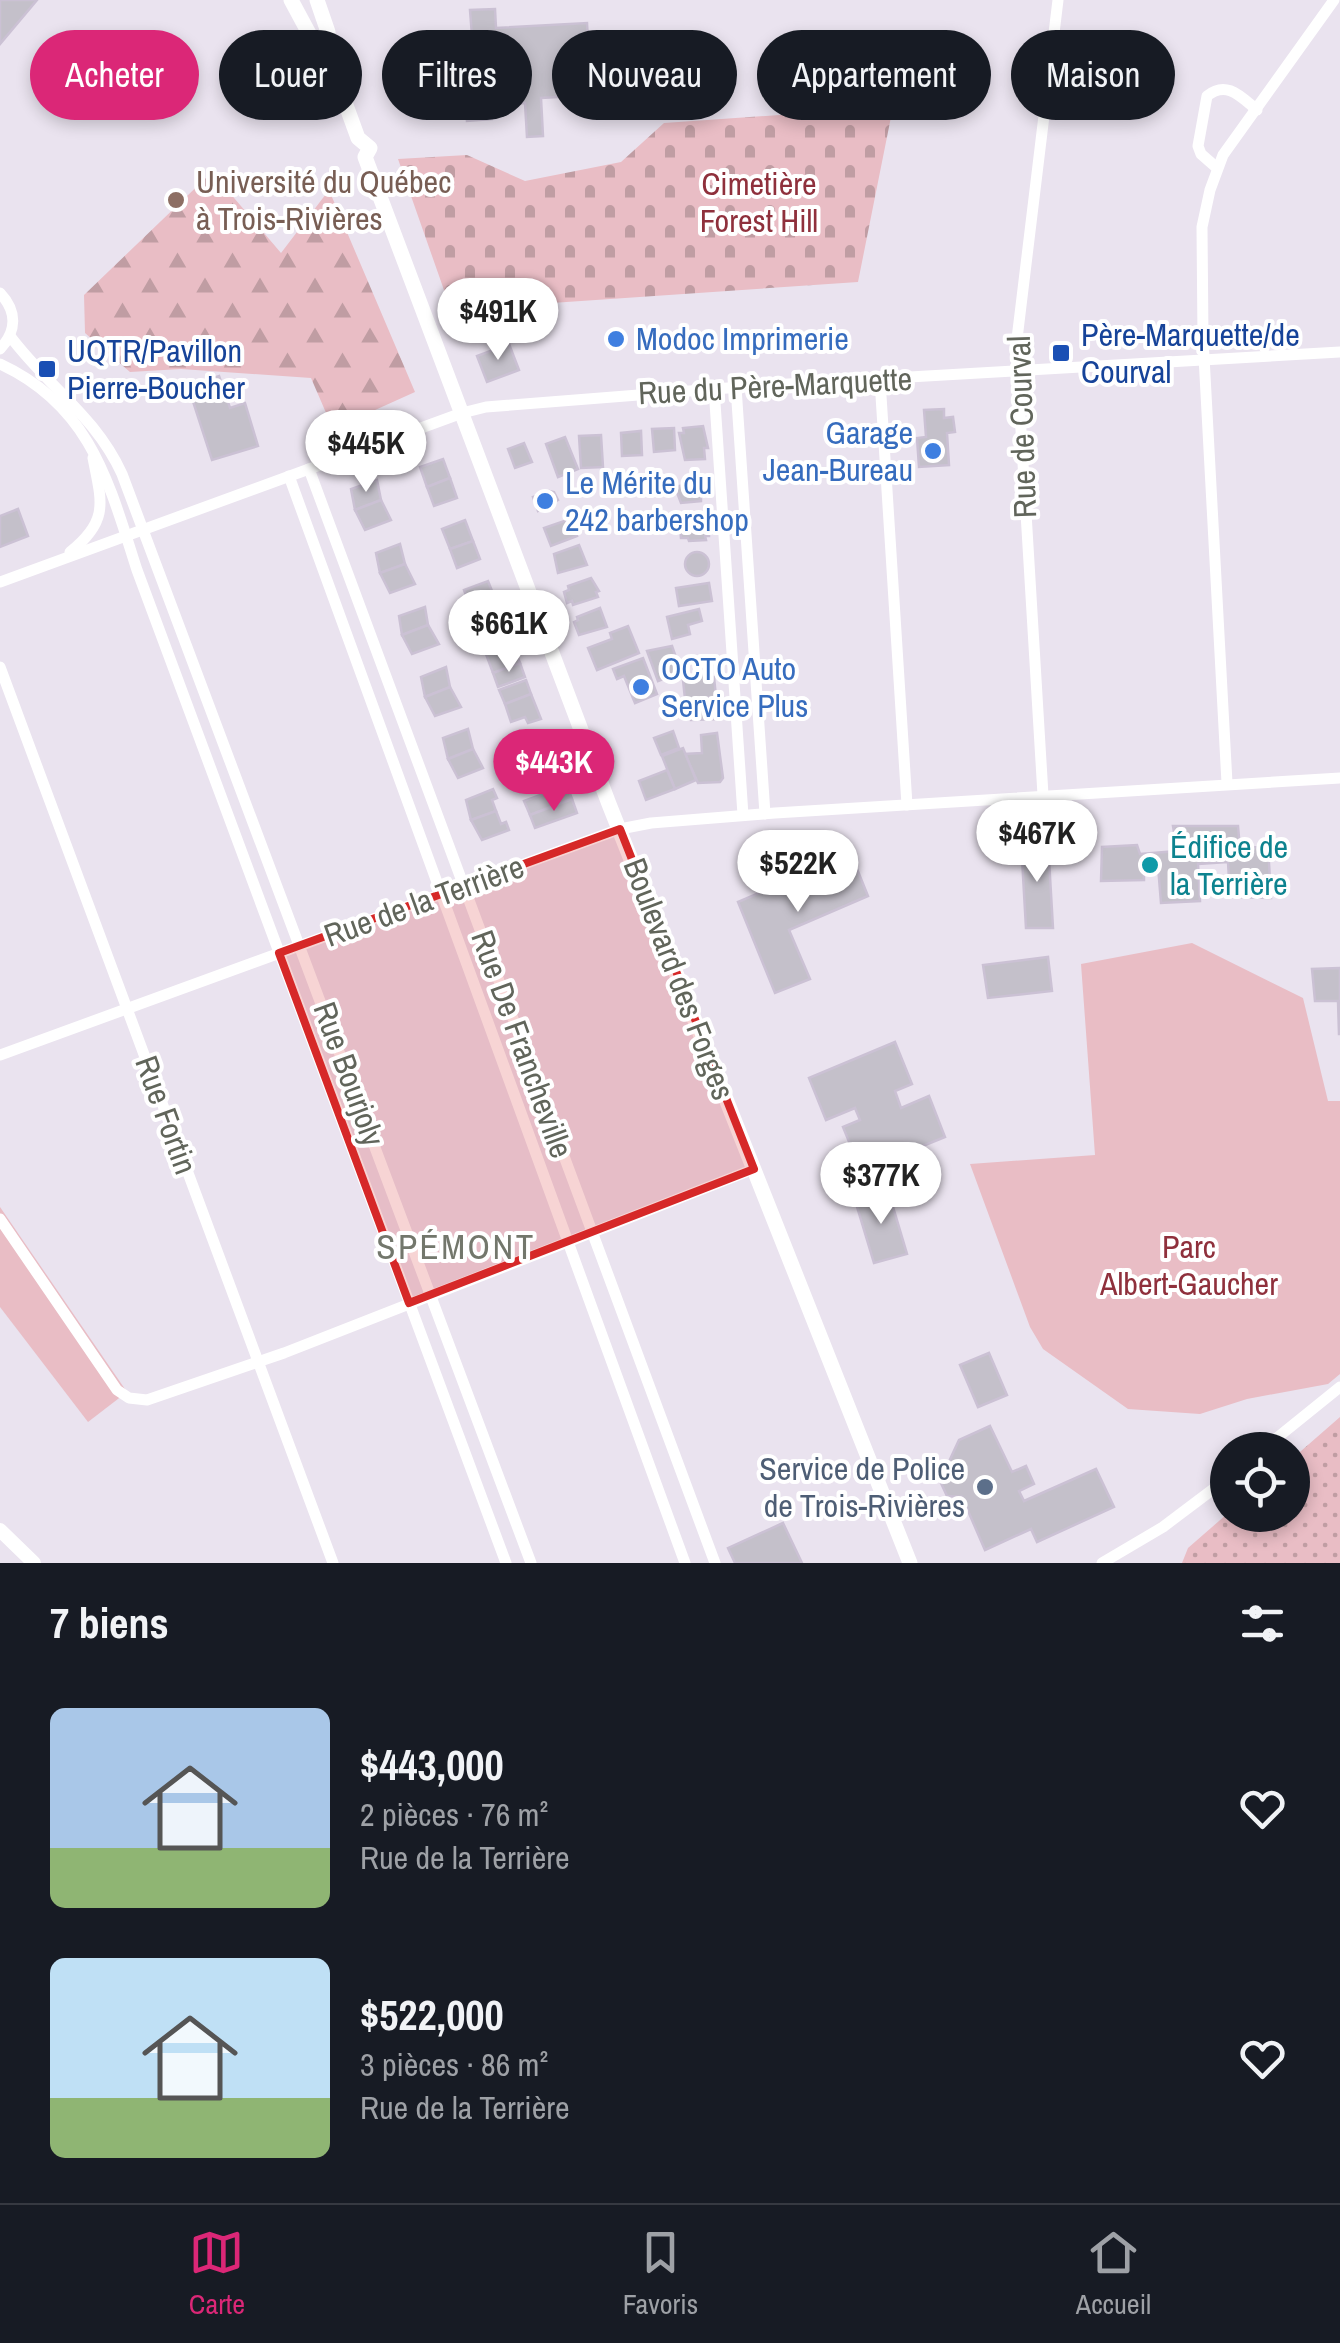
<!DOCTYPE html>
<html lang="fr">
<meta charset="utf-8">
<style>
body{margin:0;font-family:"Archivo Narrow",sans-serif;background:#242831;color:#f1f3f6;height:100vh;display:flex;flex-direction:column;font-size:38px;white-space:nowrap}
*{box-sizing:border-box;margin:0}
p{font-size:32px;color:#9ea1a6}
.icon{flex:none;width:55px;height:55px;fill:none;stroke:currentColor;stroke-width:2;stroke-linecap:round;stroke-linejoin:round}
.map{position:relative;height:1563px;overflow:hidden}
.drawer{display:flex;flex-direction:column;background:#171b24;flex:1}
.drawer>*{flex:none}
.banner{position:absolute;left:30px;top:30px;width:1280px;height:90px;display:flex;gap:20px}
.fabs{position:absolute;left:1210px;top:1432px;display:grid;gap:20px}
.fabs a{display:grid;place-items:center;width:100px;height:100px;border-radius:50%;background:#171b24;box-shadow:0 5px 15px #0003;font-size:50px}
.price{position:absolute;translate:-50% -85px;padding:0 22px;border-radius:35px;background:#fff;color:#222;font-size:32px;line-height:65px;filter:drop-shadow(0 2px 5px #0008)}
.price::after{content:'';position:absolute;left:50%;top:60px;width:30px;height:22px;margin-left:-15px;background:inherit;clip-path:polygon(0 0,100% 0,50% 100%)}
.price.current{background:#db2777;color:#fff}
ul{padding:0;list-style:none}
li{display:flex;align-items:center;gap:30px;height:250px;padding:0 50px}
li span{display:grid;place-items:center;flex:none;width:280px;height:200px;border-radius:15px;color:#555}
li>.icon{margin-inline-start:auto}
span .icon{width:120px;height:120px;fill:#fffc;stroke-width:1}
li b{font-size:42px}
h2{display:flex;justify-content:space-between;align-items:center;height:120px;padding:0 50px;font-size:42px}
.chip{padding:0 35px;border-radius:45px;background:#171b24;box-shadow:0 5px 15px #0003;font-size:35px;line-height:90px}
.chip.current{background:#db2777;color:#fff}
.tab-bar{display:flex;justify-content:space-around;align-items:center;height:140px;border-top:2px solid #363941;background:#171b24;font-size:28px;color:#9ea1a6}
.tab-bar a{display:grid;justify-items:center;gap:5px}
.tab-bar .current{color:#db2777}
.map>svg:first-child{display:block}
</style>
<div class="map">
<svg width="1340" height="1563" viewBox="0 0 1340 1563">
<defs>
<pattern id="grass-dots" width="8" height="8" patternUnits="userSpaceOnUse" patternTransform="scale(2.5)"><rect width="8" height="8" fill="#e9bdc5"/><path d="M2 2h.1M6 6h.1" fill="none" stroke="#c09da3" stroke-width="1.8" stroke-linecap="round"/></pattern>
<pattern id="forest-firs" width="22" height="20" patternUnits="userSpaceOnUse" patternTransform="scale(2.5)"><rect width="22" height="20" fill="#e9bdc5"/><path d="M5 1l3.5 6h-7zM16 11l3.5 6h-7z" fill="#c09da3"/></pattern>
<pattern id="cemetery-stones" width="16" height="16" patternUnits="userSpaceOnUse" patternTransform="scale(2.5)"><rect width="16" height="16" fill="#e9bdc5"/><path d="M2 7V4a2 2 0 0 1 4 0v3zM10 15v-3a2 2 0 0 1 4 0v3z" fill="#c09da3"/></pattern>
</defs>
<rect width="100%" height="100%" fill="#eae3ef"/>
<path fill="url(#grass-dots)" d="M 1340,1417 L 1340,1563 L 1182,1563 L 1188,1548 L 1227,1514 L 1292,1515 L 1293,1458 Z"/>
<path fill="url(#forest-firs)" d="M 212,172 L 281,253 L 329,190 L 415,392 L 333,429 L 311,378 L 181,369 L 130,372 L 85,333 L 84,295 Z"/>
<path fill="url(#cemetery-stones)" d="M 893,107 L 858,282 L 451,310 L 398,159 L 467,155 L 525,181 L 621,162 L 664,123 Z"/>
<g fill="#e9bdc5">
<path d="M 1192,943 L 1303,998 L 1328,1101 L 1340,1101 L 1340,1374 L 1328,1384 L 1247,1399 L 1200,1414 L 1128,1409 L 1043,1349 L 1030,1327 L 970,1164 L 1095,1155 L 1081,964 Z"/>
<path d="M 0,1207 L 127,1392 L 88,1422 L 0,1307 Z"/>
</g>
<g fill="#c4c0ca" stroke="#cbc1d4" stroke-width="2.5">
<path d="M 0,0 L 37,0 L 0,44 Z"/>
<path d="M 495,9 L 496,28 L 587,23 L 591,95 L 541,98 L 543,136 L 527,137 L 525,103 L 496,104 L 492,119 L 467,121 L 466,91 L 446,92 L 443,37 L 472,36 L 470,10 Z"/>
<path d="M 509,344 L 519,370 L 487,382 L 477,356 Z"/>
<path d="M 219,376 L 230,408 L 245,403 L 258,446 L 212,460 L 188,386 Z"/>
<path d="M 944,409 L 944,418 L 953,417 L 955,432 L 947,433 L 949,465 L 919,467 L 917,438 L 926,437 L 924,410 Z"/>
<path d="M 703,426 L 708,448 L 704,448 L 705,459 L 685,460 L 679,433 L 684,433 L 683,428 Z"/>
<path d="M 674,428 L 675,450 L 654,452 L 652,429 Z"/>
<path d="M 641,431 L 642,455 L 622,456 L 621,433 Z"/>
<path d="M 601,435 L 603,467 L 581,468 L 579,436 Z"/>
<path d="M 565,437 L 578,469 L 558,477 L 546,444 Z"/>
<path d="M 524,443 L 532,462 L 515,468 L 508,449 Z"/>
<path d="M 443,459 L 450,478 L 427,487 L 420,467 Z"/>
<path d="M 450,478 L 457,498 L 434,506 L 427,487 Z"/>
<path d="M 377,480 L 381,500 L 355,510 L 351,489 Z"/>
<path d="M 700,484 L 700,487 L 704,487 L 705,496 L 701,497 L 701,501 L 681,503 L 676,490 L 679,486 Z"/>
<path d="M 549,491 L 554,492 L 558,500 L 538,511 L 533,497 Z"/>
<path d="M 381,500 L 391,520 L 365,530 L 355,510 Z"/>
<path d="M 18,509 L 28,536 L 0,547 L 0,516 Z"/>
<path d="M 570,519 L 577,536 L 551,546 L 544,528 Z"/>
<path d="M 465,520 L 473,541 L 450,549 L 442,529 Z"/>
<path d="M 704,525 L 709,527 L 709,536 L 705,536 L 706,540 L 689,541 L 688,538 L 681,538 L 680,527 Z"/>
<path d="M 473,541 L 480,559 L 457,568 L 450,549 Z"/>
<path d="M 400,544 L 405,564 L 380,573 L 376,553 Z"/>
<path d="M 579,545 L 587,565 L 558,573 L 554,554 Z"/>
<circle cx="697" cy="564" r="12"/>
<path d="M 405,564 L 415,584 L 390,593 L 380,573 Z"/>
<path d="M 591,578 L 599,591 L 596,592 L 598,597 L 573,605 L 572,601 L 567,603 L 564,592 L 569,590 L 568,586 Z"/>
<path d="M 488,581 L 496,601 L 471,610 L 464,590 Z"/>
<path d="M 709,583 L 712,601 L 679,606 L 676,588 Z"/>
<path d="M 496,601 L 503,621 L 479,630 L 471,610 Z"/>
<path d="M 425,607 L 428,625 L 402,635 L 399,616 Z"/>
<path d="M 600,608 L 607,627 L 579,635 L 574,622 L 578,620 L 577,617 Z"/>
<path d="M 699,609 L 702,621 L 688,625 L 690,634 L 672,639 L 667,617 Z"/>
<path d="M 428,625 L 439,644 L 412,654 L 402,635 Z"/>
<path d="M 628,626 L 639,653 L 597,670 L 588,648 L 612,639 L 610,633 Z"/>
<path d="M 510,637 L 520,663 L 493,673 L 483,646 Z"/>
<path d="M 672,646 L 681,672 L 658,681 L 647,651 Z"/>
<path d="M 643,658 L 657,694 L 635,703 L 624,676 L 617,679 L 613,669 Z"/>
<path d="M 520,663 L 525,677 L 498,687 L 493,673 Z"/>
<path d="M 446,667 L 450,687 L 425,697 L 421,677 Z"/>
<path d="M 707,673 L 707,677 L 714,677 L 716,697 L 685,699 L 683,680 L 699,678 L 698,674 Z"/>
<path d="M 526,680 L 531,694 L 505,704 L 499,690 Z"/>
<path d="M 450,687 L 461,707 L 435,716 L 425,697 Z"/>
<path d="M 531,694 L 541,719 L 528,723 L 525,717 L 511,722 L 505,704 Z"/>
<path d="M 718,699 L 719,719 L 691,720 L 690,706 L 698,705 L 698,700 Z"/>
<path d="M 468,729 L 473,749 L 448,759 L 443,738 Z"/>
<path d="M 673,731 L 679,748 L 661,755 L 654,738 Z"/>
<path d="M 717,733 L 723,778 L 720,782 L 698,783 L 685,754 L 702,753 L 701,735 Z"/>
<path d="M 545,734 L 553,755 L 530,763 L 523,743 Z"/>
<path d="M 683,748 L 696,780 L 675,789 L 662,756 Z"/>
<path d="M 473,749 L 483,768 L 458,778 L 448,759 Z"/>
<path d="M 553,755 L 560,774 L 537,783 L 530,763 Z"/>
<path d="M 667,770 L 675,789 L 646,800 L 639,781 Z"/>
<path d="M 567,785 L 572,799 L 530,815 L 524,801 Z"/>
<path d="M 493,789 L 497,798 L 492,800 L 496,811 L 471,820 L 466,800 Z"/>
<path d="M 572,799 L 577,813 L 535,828 L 530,815 Z"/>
<path d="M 496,811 L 501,824 L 506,822 L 509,830 L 482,840 L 471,820 Z"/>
<path d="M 1173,826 L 1238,826 L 1240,849 L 1268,846 L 1271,898 L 1230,897 L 1228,862 L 1198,864 L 1200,901 L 1161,903 L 1158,866 L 1144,866 L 1144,880 L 1101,881 L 1102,847 L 1137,845 L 1140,854 L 1177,851 Z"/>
<path d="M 1021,841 L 1048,842 L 1053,928 L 1026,928 Z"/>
<path d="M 851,854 L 868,896 L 789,930 L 810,979 L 775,993 L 738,902 Z"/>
<path d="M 1048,957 L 1052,991 L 988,998 L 983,965 Z"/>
<path d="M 1340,968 L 1340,1034 L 1339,1034 L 1338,1001 L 1315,1001 L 1312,969 Z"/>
<path d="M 895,1042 L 912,1084 L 895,1091 L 901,1108 L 929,1096 L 945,1137 L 861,1171 L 843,1127 L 860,1120 L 855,1108 L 826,1120 L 809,1078 Z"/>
<path d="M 888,1190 L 907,1254 L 874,1263 L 855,1200 Z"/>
<path d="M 989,1353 L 1007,1395 L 978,1407 L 960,1365 Z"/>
<path d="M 990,1426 L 1012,1472 L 1026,1466 L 1034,1484 L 1019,1491 L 1024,1501 L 1096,1469 L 1114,1507 L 1037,1542 L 1031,1529 L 985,1550 L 962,1497 L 947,1496 L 940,1481 L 959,1440 Z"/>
<path d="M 783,1523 L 802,1563 L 735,1563 L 728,1548 Z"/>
</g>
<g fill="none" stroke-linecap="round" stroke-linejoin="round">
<g stroke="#fff" stroke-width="11">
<path d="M 1217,168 L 1201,154 L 1198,146 L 1207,96 C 1227,80 1241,97 1257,110"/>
<path d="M 0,293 C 17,311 17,331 0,349"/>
<path d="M 10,336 C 48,387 95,415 122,474 L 531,1563"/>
<path d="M 0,364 C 91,406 109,483 137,570 L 506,1563"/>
<path d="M 880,380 L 907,805"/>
<path d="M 736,387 L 765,814"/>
<path d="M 714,388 L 743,815"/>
<path d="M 309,469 L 715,1563"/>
<path d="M 289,476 L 685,1563"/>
<path d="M 70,552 C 109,521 102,503 93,458"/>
<path d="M 0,582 L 462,413 L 486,407 L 753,386 L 1340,352"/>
<path d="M 0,667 L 333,1563"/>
<path d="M 1227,783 L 1203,338 L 1202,227 L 1210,190 L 1223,155 L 1334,0"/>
<path d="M 1043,795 L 1016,347 L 1058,0"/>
<path d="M 0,1055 L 620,829 L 651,823 L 775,813 L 1340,778"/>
<path d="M 0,1219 L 117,1390 L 129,1398 L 147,1400 L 284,1353 L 754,1169"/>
<path d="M 1262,1450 L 1340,1387"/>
<path d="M 1102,1563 L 1163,1527 L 1228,1478"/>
</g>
<path stroke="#fff" stroke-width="14" d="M 0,1530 L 34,1563"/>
<g stroke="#fff" stroke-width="15">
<path d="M 291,0 L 312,39 L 330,61"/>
<path d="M 317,0 L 328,32 L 330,61 L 358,138 L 370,148 L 365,157 L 609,804 L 910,1563"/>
</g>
</g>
<path fill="#d62828" fill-opacity="0.2" stroke="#d62828" stroke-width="8" stroke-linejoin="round" d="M 620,829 L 754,1169 L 409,1303 L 279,953 Z"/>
<circle fill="#8d6e63" stroke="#fff" stroke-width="4" cx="176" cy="200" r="10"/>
<g fill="#3f7fe0" stroke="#fff" stroke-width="4">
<circle cx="616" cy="339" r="10"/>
<circle cx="933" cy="451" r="10"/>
<circle cx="545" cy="501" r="10"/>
<circle cx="641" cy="687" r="10"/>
</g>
<g fill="#1a4fb4" stroke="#fff" stroke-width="4">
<rect x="1051" y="343" width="20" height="20" rx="5"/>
<rect x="37" y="359" width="20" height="20" rx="5"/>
</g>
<circle fill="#0f9aa8" stroke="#fff" stroke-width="4" cx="1150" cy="865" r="10"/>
<circle fill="#5c6f8a" stroke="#fff" stroke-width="4" cx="985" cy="1487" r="10"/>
<g text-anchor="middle" stroke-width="8" stroke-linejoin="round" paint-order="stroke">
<g font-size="32" fill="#785e54" stroke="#fff" text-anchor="start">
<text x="196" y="193">Université du Québec<tspan x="196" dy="37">à Trois-Rivières</tspan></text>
</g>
<g font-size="32" fill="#8f303c" stroke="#fff">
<text x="759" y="195">Cimetière<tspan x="759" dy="37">Forest Hill</tspan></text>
<text x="1189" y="1258">Parc<tspan x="1189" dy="37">Albert-Gaucher</tspan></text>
</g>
<g font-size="32" fill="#164399" stroke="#fff" text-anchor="start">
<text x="1081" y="346">Père-Marquette/de<tspan x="1081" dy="37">Courval</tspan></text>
<text x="67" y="362">UQTR/Pavillon<tspan x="67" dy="37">Pierre-Boucher</tspan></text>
</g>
<g font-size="32" fill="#366cbe" stroke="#fff" text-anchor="start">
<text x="636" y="350">Modoc Imprimerie</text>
<text x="913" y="444" text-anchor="end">Garage<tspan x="913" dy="37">Jean-Bureau</tspan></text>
<text x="565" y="494">Le Mérite du<tspan x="565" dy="37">242 barbershop</tspan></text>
<text x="661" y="680">OCTO Auto<tspan x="661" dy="37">Service Plus</tspan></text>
</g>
<g font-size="32" fill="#61655b" stroke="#fff">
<text transform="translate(775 386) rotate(-3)" y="11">Rue du Père-Marquette</text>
<text transform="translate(1022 427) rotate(-92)" y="11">Rue de Courval</text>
<text transform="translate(424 901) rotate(-20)" y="11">Rue de la Terrière</text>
<text transform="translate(679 979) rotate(69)" y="11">Boulevard des Forges</text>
<text transform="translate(522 1044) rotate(70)" y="11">Rue De Francheville</text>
<text transform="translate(349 1074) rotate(70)" y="11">Rue Bourjoly</text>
<text transform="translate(166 1115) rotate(70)" y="11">Rue Fortin</text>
</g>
<g font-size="32" fill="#0d838f" stroke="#fff" text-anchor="start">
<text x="1170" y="858">Édifice de<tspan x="1170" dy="37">la Terrière</tspan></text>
</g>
<g font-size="32" fill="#4e5e75" stroke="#fff" text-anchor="end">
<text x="965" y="1480">Service de Police<tspan x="965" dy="37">de Trois-Rivières</tspan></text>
</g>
<g font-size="35" letter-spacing="2.5" fill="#73776c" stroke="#fff">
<text x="456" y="1259">SPÉMONT</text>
</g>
</g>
</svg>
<div class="fabs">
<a><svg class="icon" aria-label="locate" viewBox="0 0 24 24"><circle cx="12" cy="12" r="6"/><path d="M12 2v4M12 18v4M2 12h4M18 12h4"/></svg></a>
</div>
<b class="price" style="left:498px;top:363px">$491K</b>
<b class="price" style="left:366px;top:495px">$445K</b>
<b class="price" style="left:509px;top:675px">$661K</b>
<b class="price current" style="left:554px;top:814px">$443K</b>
<b class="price" style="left:1037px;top:885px">$467K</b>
<b class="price" style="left:798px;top:915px">$522K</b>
<b class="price" style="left:881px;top:1227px">$377K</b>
<div class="banner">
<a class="chip current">Acheter</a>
<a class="chip">Louer</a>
<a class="chip">Filtres</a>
<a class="chip">Nouveau</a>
<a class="chip">Appartement</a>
<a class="chip">Maison</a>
</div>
</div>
<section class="drawer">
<h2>7 biens<svg class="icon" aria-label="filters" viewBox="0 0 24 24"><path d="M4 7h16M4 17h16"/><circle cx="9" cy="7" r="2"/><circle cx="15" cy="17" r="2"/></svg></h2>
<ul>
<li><span style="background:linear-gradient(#a9c7e8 70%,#8fb573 0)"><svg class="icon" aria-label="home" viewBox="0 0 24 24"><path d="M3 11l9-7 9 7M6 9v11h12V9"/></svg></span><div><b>$443,000</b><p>2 pièces · 76 m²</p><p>Rue de la Terrière</p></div><svg class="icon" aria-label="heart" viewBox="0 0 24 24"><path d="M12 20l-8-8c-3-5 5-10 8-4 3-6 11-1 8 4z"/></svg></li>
<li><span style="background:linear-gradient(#bfe0f5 70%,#8fb573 0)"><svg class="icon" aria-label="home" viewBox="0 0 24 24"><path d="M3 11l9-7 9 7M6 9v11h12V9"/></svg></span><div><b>$522,000</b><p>3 pièces · 86 m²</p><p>Rue de la Terrière</p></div><svg class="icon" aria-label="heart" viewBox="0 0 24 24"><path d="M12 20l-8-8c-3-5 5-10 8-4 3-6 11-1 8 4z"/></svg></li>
</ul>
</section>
<nav class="tab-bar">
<a class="current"><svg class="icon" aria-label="map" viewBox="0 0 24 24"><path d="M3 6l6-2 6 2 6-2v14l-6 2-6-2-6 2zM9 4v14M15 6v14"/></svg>Carte</a>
<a><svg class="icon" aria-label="saved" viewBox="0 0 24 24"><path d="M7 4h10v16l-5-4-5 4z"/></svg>Favoris</a>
<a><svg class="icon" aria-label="home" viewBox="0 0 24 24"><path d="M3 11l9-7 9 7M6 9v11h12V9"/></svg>Accueil</a>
</nav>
